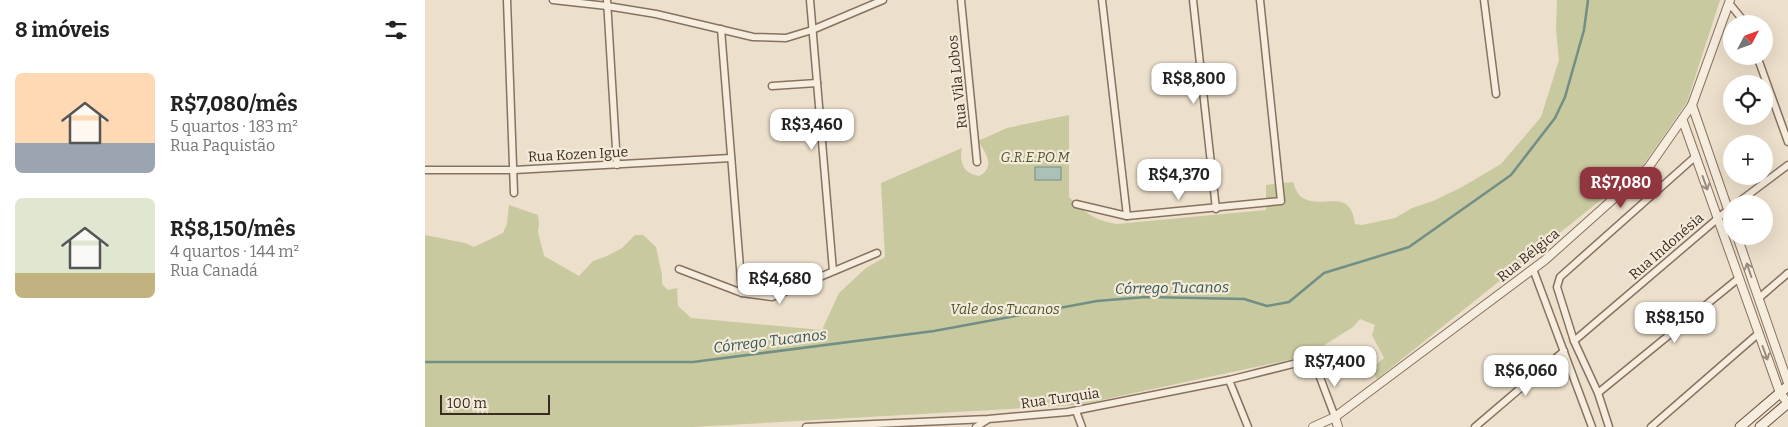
<!DOCTYPE html>
<html lang="pt">
<meta charset="utf-8">
<style>
body{margin:0;font-family:Bitter,serif;background:#f6f6f6;color:#222;height:100vh;display:flex;flex-direction:column;font-size:19px;white-space:nowrap}
*{box-sizing:border-box;margin:0}
p{font-size:16px;color:#767676}
.icon{flex:none;width:28px;height:28px;fill:none;stroke:currentColor;stroke-width:2;stroke-linecap:round;stroke-linejoin:round}
.map{position:relative;flex:1;overflow:hidden}
.drawer{display:flex;flex-direction:column;background:#fff;width:425px}
.drawer>*{flex:none}
.needle{width:32px;rotate:49deg}
.controls{position:absolute;left:1298px;top:15px;display:grid;gap:10px}
.controls a{display:grid;place-items:center;width:50px;height:50px;border-radius:50%;background:#fff;box-shadow:0 5px 20px #0002;font-size:25px}
.scale{position:absolute;left:15px;bottom:12px;width:110px;box-sizing:border-box;padding-left:5px;border:2px solid #392b22;border-top:0;font-size:14px;line-height:18px;white-space:nowrap;color:#392b22;-webkit-text-stroke:4px #f4eada;paint-order:stroke}
.price{position:absolute;translate:-50% -42px;padding:0 11px;border-radius:10px;background:#fff;color:#222;font-size:16px;line-height:32px;filter:drop-shadow(0 1px 2px #0008)}
.price::after{content:'';position:absolute;left:50%;top:30px;width:15px;height:11px;margin-left:-8px;background:inherit;clip-path:polygon(0 0,100% 0,50% 100%)}
.price.on{background:#91353e;color:#fff}
ul{padding:0;list-style:none}
li{display:flex;align-items:center;gap:15px;height:125px;padding:0 15px}
li span{display:grid;place-items:center;flex:none;width:140px;height:100px;border-radius:8px;color:#555}
li>.icon{margin-inline-start:auto}
span .icon{width:60px;height:60px;fill:#fffc;stroke-width:1}
li b{font-size:21px}
h2{display:flex;justify-content:space-between;align-items:center;height:60px;padding:0 15px;font-size:21px}
main{display:flex;flex:1;min-height:0}
.map>svg:first-child{display:block}
</style>
<main>
<section class="drawer">
<h2>8 imóveis<svg class="icon" aria-label="filters" viewBox="0 0 24 24"><path d="M4 7h16M4 17h16"/><circle cx="9" cy="7" r="2"/><circle cx="15" cy="17" r="2"/></svg></h2>
<ul>
<li><span style="background:linear-gradient(#ffd9b3 70%,#9aa5b1 0)"><svg class="icon" aria-label="home" viewBox="0 0 24 24"><path d="M3 11l9-7 9 7M6 9v11h12V9"/></svg></span><div><b>R$7,080/mês</b><p>5 quartos · 183 m²</p><p>Rua Paquistão</p></div></li>
<li><span style="background:linear-gradient(#dfe7d0 75%,#c2b280 0)"><svg class="icon" aria-label="home" viewBox="0 0 24 24"><path d="M3 11l9-7 9 7M6 9v11h12V9"/></svg></span><div><b>R$8,150/mês</b><p>4 quartos · 144 m²</p><p>Rua Canadá</p></div></li>
</ul>
</section>
<div class="map">
<svg width="1363" height="427" viewBox="0 0 1363 427">
<rect width="100%" height="100%" fill="#ecdfcb"/>
<path fill="#c8c99f" d="M 1132,0 L 1295,0 L 1262,102 L 1217,167 L 952,379 L 946,369 L 959,358 L 947,335 L 950,325 L 935,319 L 928,327 L 882,356 L 653,405 L 267,427 L 0,427 L 0,235 L 40,243 L 49,247 L 78,233 L 82,224 L 84,205 L 113,215 L 114,224 L 113,232 L 119,256 L 154,276 L 168,261 L 182,256 L 197,248 L 210,235 L 218,235 L 231,247 L 237,275 L 237,284 L 243,290 L 252,288 L 253,306 L 266,318 L 397,330 L 414,293 L 441,268 L 460,257 L 456,183 L 537,148 C 534,162 538,174 554,176 C 571,167 561,153 553,141 L 582,128 L 644,115 L 644,197 C 661,213 668,220 692,224 L 841,210 L 841,185 L 868,182 C 870,187 872,195 878,198 C 899,210 925,186 930,224 L 937,225 L 970,218 L 987,208 L 1008,201 L 1037,187 L 1076,164 L 1116,117 L 1134,60 L 1131,30 Z"/>
<rect fill="#abc1b8" stroke="#728f85" x="610" y="167" width="26" height="13"/>
<g fill="none" stroke-linecap="round" stroke-linejoin="round">
<path stroke="#728f85" stroke-width="2.5" d="M 0,362 L 268,362 L 509,331 L 672,301 L 721,297 L 819,299 L 842,306 L 864,302 L 899,273 L 984,247 L 1086,175 L 1130,118 L 1140,97 L 1159,30 L 1163,0"/>
<g stroke="#877260" stroke-width="9">
<g id="minor">
<path d="M 82,0 L 89,193"/>
<path d="M 128,0 L 182,6 L 231,14 L 328,37 L 361,38 L 387,30 L 458,0"/>
<path d="M 182,0 L 192,165"/>
<path d="M 385,0 L 408,271"/>
<path d="M 536,0 L 552,162"/>
<path d="M 677,0 L 702,216"/>
<path d="M 768,0 L 791,209"/>
<path d="M 1059,0 L 1071,94"/>
<path d="M 1304,3 L 1321,24"/>
<path d="M 296,29 L 317,293"/>
<path d="M 1332,56 L 1363,142"/>
<path d="M 347,86 L 392,83"/>
<path d="M 0,170 L 89,170 L 306,158"/>
<path d="M 651,204 L 702,216 L 856,201 L 835,0"/>
<path d="M 1311,204 L 1363,165"/>
<path d="M 254,269 L 317,293 L 347,297 L 452,253"/>
<path d="M 1108,269 L 1167,427"/>
<path d="M 1334,298 L 1363,273"/>
<path d="M 1149,341 L 1305,208"/>
<path d="M 804,380 L 823,427"/>
<path d="M 1173,393 L 1314,278"/>
<path d="M 651,411 L 657,427"/>
<path d="M 381,427 L 563,419 L 643,412 L 804,380 L 888,359 L 910,417"/>
<path d="M 551,427 L 562,420"/>
<path d="M 1050,427 L 1139,351"/>
<path d="M 1184,427 L 1173,393 L 1149,341 L 1132,287 L 1135,277 L 1271,156"/>
<path d="M 1226,427 L 1334,333"/>
</g>
</g>
<g stroke="#877260" stroke-width="10">
<g id="tertiary">
<path d="M 1267,105 L 1306,218"/>
<path d="M 1258,121 L 1355,393 L 1363,403"/>
<path d="M 1312,236 L 1363,383"/>
<path d="M 910,417 L 913,427"/>
<path d="M 888,427 L 910,417 L 1120,260 L 1223,168 L 1267,105 L 1305,0"/>
</g>
</g>
<g stroke="#695343" stroke-width="11">
<g id="secondary">
<path d="M 1315,427 L 1363,386"/>
<path d="M 1335,427 L 1363,403"/>
</g>
</g>
<use href="#minor" stroke="#f7edde" stroke-width="6"/>
<use href="#tertiary" stroke="#f7edde" stroke-width="8"/>
<use href="#secondary" stroke="#f7edde" stroke-width="9"/>
</g>
<defs><path id="oneway-shaft" d="M-6 0H5M1.5-3L5.5 0L1.5 3" fill="none" stroke-width="1.6" stroke-linecap="round" stroke-linejoin="round" transform="scale(1.25)"/></defs>
<g stroke="#988c80">
<use href="#oneway-shaft" transform="translate(1280 183) rotate(70)"/>
<use href="#oneway-shaft" transform="translate(1324 270) rotate(-109)"/>
<use href="#oneway-shaft" transform="translate(1340 353) rotate(70)"/>
</g>
<g text-anchor="middle" stroke-width="4.5" stroke-linejoin="round" paint-order="stroke">
<g font-size="14" fill="#392b22" stroke="#f4eada">
<text transform="translate(532 82) rotate(-96)" y="5">Rua Vila Lobos</text>
<text transform="translate(153 154) rotate(-3)" y="5">Rua Kozen Igue</text>
<text transform="translate(1241 246) rotate(-41)" y="5">Rua Indonésia</text>
<text transform="translate(1103 255) rotate(-39)" y="5">Rua Bélgica</text>
<text transform="translate(635 398) rotate(-8)" y="5">Rua Turquia</text>
</g>
<g font-size="14" font-style="italic" fill="#4d542b" stroke="#f4eada">
<text x="610" y="162">G.R.E.PO.M</text>
<text x="580" y="314">Vale dos Tucanos</text>
</g>
<g font-size="15" font-style="italic" fill="#335752" stroke="#f4eada">
<text transform="translate(747 288) rotate(-1)" y="5">Córrego Tucanos</text>
<text transform="translate(345 341) rotate(-7)" y="5">Córrego Tucanos</text>
</g>
</g>
</svg>
<div class="controls">
<a><svg class="needle" viewBox="-14 -14 28 28"><path d="M0-13l5 13h-10z" fill="#e53935"/><path d="M0 13l5-13h-10z" fill="#767676"/></svg></a>
<a><svg class="icon" aria-label="locate" viewBox="0 0 24 24"><circle cx="12" cy="12" r="6"/><path d="M12 2v4M12 18v4M2 12h4M18 12h4"/></svg></a>
<a>+</a>
<a>−</a>
</div>
<div class="scale">100 m</div>
<b class="price" style="left:769px;top:105px">R$8,800</b>
<b class="price" style="left:387px;top:151px">R$3,460</b>
<b class="price" style="left:754px;top:201px">R$4,370</b>
<b class="price on" style="left:1196px;top:209px">R$7,080</b>
<b class="price" style="left:355px;top:305px">R$4,680</b>
<b class="price" style="left:1250px;top:344px">R$8,150</b>
<b class="price" style="left:910px;top:388px">R$7,400</b>
<b class="price" style="left:1101px;top:397px">R$6,060</b>
</div>
</main>
